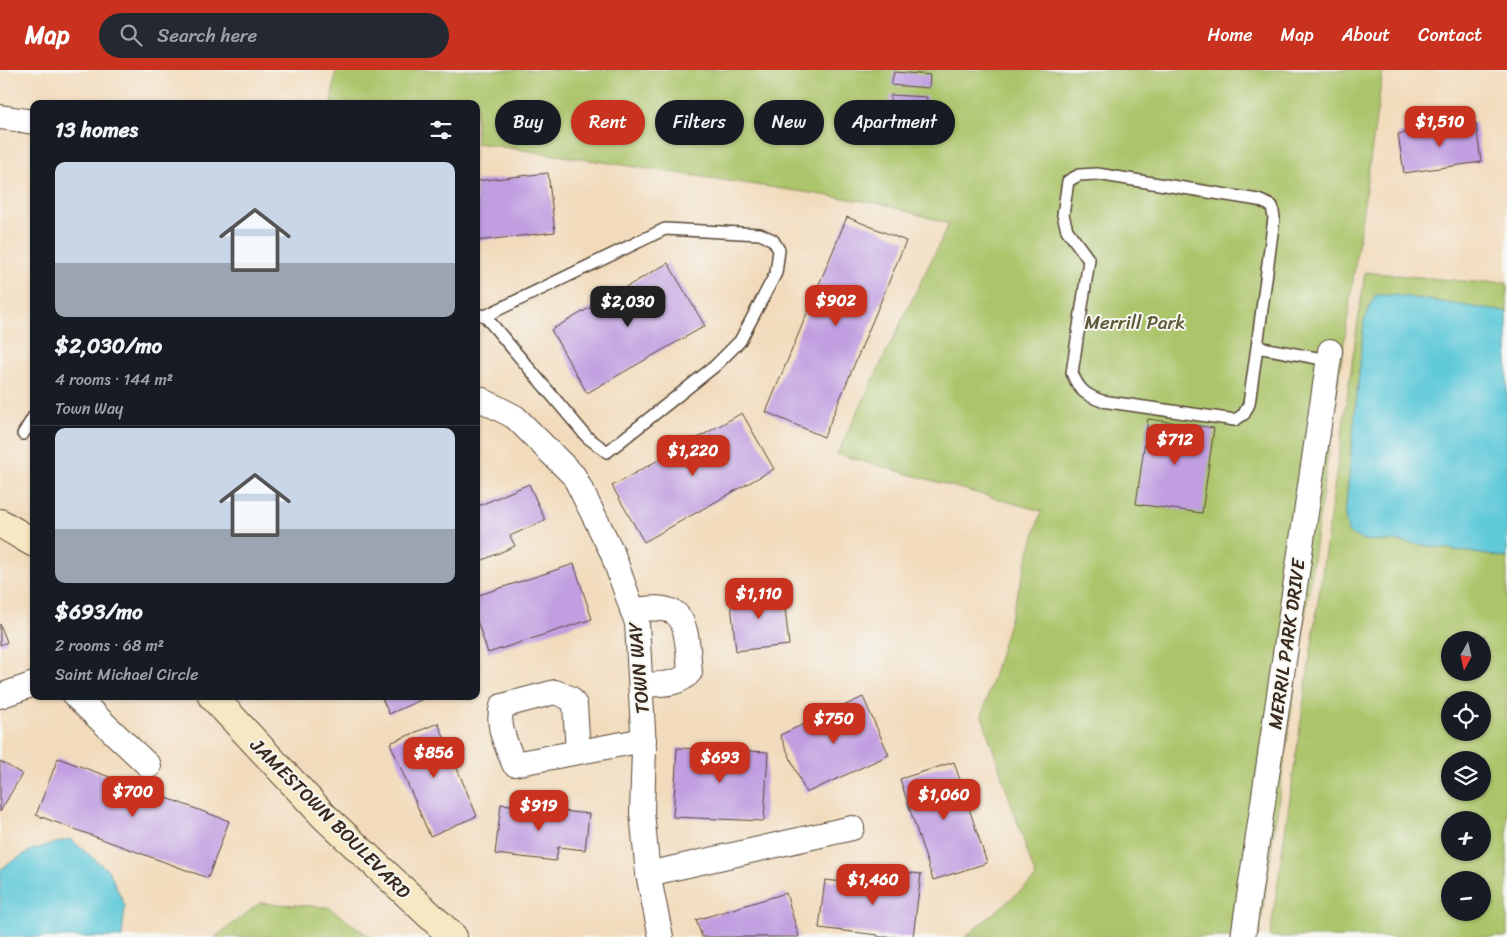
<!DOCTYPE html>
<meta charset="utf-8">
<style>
body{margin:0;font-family:Sriracha,sans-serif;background:#242831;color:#f1f3f6;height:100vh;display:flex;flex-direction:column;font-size:19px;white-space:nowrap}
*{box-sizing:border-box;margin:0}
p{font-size:16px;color:#9ea1a6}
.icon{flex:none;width:28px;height:28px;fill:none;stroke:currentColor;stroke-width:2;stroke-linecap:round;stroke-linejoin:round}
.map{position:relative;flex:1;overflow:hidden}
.side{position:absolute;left:30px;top:30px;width:450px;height:600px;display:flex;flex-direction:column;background:#171b24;border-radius:10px;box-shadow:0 1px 4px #0004}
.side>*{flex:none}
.guide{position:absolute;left:495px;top:30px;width:475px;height:45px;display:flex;gap:10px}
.needle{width:32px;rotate:188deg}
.buttons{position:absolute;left:1441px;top:561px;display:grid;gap:10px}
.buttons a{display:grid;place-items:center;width:50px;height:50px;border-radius:50%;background:#171b24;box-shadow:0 1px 4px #0004;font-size:25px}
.price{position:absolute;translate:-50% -42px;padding:0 11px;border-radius:10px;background:#c8321e;color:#fff;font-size:16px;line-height:32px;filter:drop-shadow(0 1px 2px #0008)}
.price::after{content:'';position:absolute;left:50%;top:30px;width:15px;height:11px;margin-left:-8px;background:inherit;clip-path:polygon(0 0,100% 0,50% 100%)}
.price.selected{background:#222;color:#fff}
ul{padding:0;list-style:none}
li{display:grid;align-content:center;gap:10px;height:265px;padding:0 25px}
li+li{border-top:1px solid #363941}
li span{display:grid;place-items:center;height:155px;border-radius:10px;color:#555}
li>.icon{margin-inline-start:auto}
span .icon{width:90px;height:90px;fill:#fffc;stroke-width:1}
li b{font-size:21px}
h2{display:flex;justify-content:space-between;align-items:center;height:60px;padding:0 25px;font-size:21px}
.tag{padding:0 18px;border-radius:22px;background:#171b24;box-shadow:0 1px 4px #0004;font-size:18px;line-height:45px}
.tag.selected{background:#c8321e;color:#fff}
header{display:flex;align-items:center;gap:30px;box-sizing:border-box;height:70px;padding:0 25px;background:#c8321e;color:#fff}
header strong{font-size:24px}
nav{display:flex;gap:28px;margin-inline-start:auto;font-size:18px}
.search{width:350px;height:45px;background:#242831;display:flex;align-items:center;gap:12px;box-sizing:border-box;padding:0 18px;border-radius:28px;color:#9ea1a6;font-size:19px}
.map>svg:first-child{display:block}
</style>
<header>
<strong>Map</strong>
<div class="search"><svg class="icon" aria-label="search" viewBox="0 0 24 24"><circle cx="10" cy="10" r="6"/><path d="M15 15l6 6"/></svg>Search here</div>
<nav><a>Home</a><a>Map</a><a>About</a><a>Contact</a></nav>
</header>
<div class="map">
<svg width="1507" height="867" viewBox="0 0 1507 867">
<rect width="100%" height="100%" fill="#f6f6f2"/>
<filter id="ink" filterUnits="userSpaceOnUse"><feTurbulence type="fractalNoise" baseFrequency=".02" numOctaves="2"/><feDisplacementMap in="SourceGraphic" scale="10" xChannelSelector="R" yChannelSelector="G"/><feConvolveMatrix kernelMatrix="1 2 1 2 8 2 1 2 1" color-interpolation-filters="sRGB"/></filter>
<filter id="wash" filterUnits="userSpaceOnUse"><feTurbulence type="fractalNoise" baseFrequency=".0096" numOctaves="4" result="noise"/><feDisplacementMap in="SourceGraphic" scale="20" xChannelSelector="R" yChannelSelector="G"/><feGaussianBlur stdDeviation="1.12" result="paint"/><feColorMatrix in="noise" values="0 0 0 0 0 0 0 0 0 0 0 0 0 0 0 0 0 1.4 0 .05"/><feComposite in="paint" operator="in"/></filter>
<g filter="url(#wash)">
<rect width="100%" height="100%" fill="#f2dbbc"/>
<g fill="#acc56b" stroke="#747844" fill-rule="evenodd">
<path d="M 336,0 L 1383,0 L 1259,867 L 965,867 L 1036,808 L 982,646 L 1041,441 L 837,384 L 949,154 L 883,134 L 476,73 L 476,34 L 331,34 Z"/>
<path d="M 1365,202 L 1473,212 L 1507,212 L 1507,242 L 1395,225 L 1375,226 L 1364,251 L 1345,446 L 1363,470 L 1404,472 L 1507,488 L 1507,867 L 1270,867 ZM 1450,570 L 1482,570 L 1482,602 L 1450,602 ZM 1450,630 L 1482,630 L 1482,662 L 1450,662 ZM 1450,690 L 1482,690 L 1482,722 L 1450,722 ZM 1450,750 L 1482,750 L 1482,782 L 1450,782 ZM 1450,810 L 1482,810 L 1482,842 L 1450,842 Z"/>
<path d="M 260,833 L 328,837 L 370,867 L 215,867 Z"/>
</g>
<g fill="#5fc9d9" stroke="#4d7a7c">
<path d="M 1375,225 L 1395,225 L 1507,242 L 1507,488 L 1404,472 L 1363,470 L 1348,463 L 1345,446 L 1364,251 Z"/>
<path d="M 70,769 L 109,801 L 125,836 L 122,867 L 0,867 L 0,802 L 2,798 L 31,780 Z"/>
</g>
<g id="blocks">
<g fill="#c09ee0">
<path d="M 894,2 L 930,5 L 929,18 L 891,15 Z"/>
<path d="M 891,25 L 927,27 L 926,40 L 889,37 Z"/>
<path d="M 1476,53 L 1481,92 L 1404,103 L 1398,64 Z"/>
<path d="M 548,103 L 555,162 L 476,171 L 476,111 Z"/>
<path d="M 847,147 L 906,171 L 824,367 L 766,342 Z"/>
<path d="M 668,193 L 705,256 L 587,323 L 551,260 Z"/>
<path d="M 742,343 L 774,399 L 644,472 L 612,416 Z"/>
<path d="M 1148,349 L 1214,358 L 1202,443 L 1136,434 Z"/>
<path d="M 529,414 L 545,450 L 510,466 L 515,476 L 476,493 L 476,437 Z"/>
<path d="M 574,494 L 592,549 L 488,583 L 476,548 L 476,526 Z"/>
<path d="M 783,519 L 789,575 L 736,581 L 730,525 Z"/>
<path d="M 0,554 L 7,572 L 0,575 Z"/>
<path d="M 381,626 L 430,626 L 389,644 Z"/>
<path d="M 863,627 L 889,685 L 806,723 L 780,665 Z"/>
<path d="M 438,653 L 477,746 L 430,766 L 390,673 Z"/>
<path d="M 677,678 L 768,682 L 764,751 L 673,747 Z"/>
<path d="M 58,688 L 229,751 L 208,808 L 36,745 Z"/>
<path d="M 0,691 L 22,704 L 0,742 Z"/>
<path d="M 954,692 L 987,793 L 933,810 L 900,709 Z"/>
<path d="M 501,734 L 589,744 L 585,780 L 558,777 L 556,791 L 495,784 Z"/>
<path d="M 884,800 L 921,804 L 913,867 L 878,867 L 878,865 L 819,858 L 825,810 L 882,816 Z"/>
<path d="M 786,823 L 799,867 L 702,867 L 696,850 Z"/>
</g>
</g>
</g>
<g filter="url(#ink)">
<use href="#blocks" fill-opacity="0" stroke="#564536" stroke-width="1"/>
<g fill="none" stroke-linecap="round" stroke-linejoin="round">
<g stroke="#564536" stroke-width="14">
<g id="lane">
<path d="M 476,244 L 485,246 L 587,367 L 607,382 L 715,296 L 740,271 L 776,203 L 779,180 L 773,170 L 760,164 L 665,159 L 485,246"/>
<path d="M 1257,277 L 1274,148 L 1272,136 L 1258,130 L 1097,104 L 1079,105 L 1068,111 L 1063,145 L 1067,160 L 1089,190 L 1072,303 C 1079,320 1085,325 1102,331 L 1235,350 L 1244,344 L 1249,334 L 1257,277 L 1328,290"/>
<path d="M 23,364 L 34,346"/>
</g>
</g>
<g stroke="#564536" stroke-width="26">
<g id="street">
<path d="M 0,47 L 34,52"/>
<path d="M 476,327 L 515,347 L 574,406 L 612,482 L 637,553 L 644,679 L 642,742 L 648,804 L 661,867"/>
<path d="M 632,540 C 645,539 659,536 671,541 C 689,547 688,586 690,602 C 679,616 657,614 641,615"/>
<path d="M 0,626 L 34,614"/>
<path d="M 75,626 L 149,696"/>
<path d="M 578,682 L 575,635 L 570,628 L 555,622 L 502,636 C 496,657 507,675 514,694 L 644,670"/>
<path d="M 648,804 L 852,758"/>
<path d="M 1243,867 L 1330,281"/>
</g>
</g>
<g stroke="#564536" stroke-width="30">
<g id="secondary">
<path d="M 0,453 L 34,473"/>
<path d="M 212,626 L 325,747 L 453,867"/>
</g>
</g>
<use href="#lane" stroke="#fff" stroke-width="11"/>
<use href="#street" stroke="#fff" stroke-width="24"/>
<use href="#secondary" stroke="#f7e8c3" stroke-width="28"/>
</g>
</g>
<g text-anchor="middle" stroke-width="4" stroke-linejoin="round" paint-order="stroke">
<g font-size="19" fill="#5d5835" stroke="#f6f6f2">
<text x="1135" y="259">Merrill Park</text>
</g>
<g font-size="19" fill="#3b2a1e" stroke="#f6f6f2">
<text transform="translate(1286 574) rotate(-82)" y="7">MERRIL PARK DRIVE</text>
<text transform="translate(638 598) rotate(-95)" y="7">TOWN WAY</text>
<text transform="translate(331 748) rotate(45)" y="7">JAMESTOWN BOULEVARD</text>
</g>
</g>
</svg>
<div class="buttons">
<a><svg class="needle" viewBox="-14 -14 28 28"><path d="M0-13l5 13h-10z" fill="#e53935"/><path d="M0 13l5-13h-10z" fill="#9ea1a6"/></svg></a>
<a><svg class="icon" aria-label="locate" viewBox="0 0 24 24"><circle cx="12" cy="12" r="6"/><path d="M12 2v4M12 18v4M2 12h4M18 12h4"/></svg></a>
<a><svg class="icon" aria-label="layers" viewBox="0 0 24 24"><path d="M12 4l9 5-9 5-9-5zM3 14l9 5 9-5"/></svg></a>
<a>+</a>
<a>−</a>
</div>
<b class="price" style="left:1440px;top:78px">$1,510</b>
<b class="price" style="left:836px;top:257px">$902</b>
<b class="price selected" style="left:628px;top:258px">$2,030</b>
<b class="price" style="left:1175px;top:396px">$712</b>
<b class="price" style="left:693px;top:407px">$1,220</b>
<b class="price" style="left:759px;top:550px">$1,110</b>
<b class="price" style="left:834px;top:675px">$750</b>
<b class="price" style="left:434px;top:709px">$856</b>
<b class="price" style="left:720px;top:714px">$693</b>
<b class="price" style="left:133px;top:748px">$700</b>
<b class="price" style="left:944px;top:751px">$1,060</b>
<b class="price" style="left:539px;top:762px">$919</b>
<b class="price" style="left:873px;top:836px">$1,460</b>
<div class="guide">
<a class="tag">Buy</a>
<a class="tag selected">Rent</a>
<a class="tag">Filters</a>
<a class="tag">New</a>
<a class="tag">Apartment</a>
</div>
<section class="side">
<h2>13 homes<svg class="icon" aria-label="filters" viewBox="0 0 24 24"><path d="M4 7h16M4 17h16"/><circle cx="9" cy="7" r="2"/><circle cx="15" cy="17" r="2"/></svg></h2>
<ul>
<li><span style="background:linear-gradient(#c9d6e8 65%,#9aa5b1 0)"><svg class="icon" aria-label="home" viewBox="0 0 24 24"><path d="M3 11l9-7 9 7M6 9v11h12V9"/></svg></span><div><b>$2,030/mo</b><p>4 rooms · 144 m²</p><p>Town Way</p></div></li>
<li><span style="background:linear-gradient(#c9d6e8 65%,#9aa5b1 0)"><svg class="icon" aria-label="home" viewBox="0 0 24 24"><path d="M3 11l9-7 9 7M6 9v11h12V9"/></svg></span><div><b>$693/mo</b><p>2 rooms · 68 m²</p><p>Saint Michael Circle</p></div></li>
</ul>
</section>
</div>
